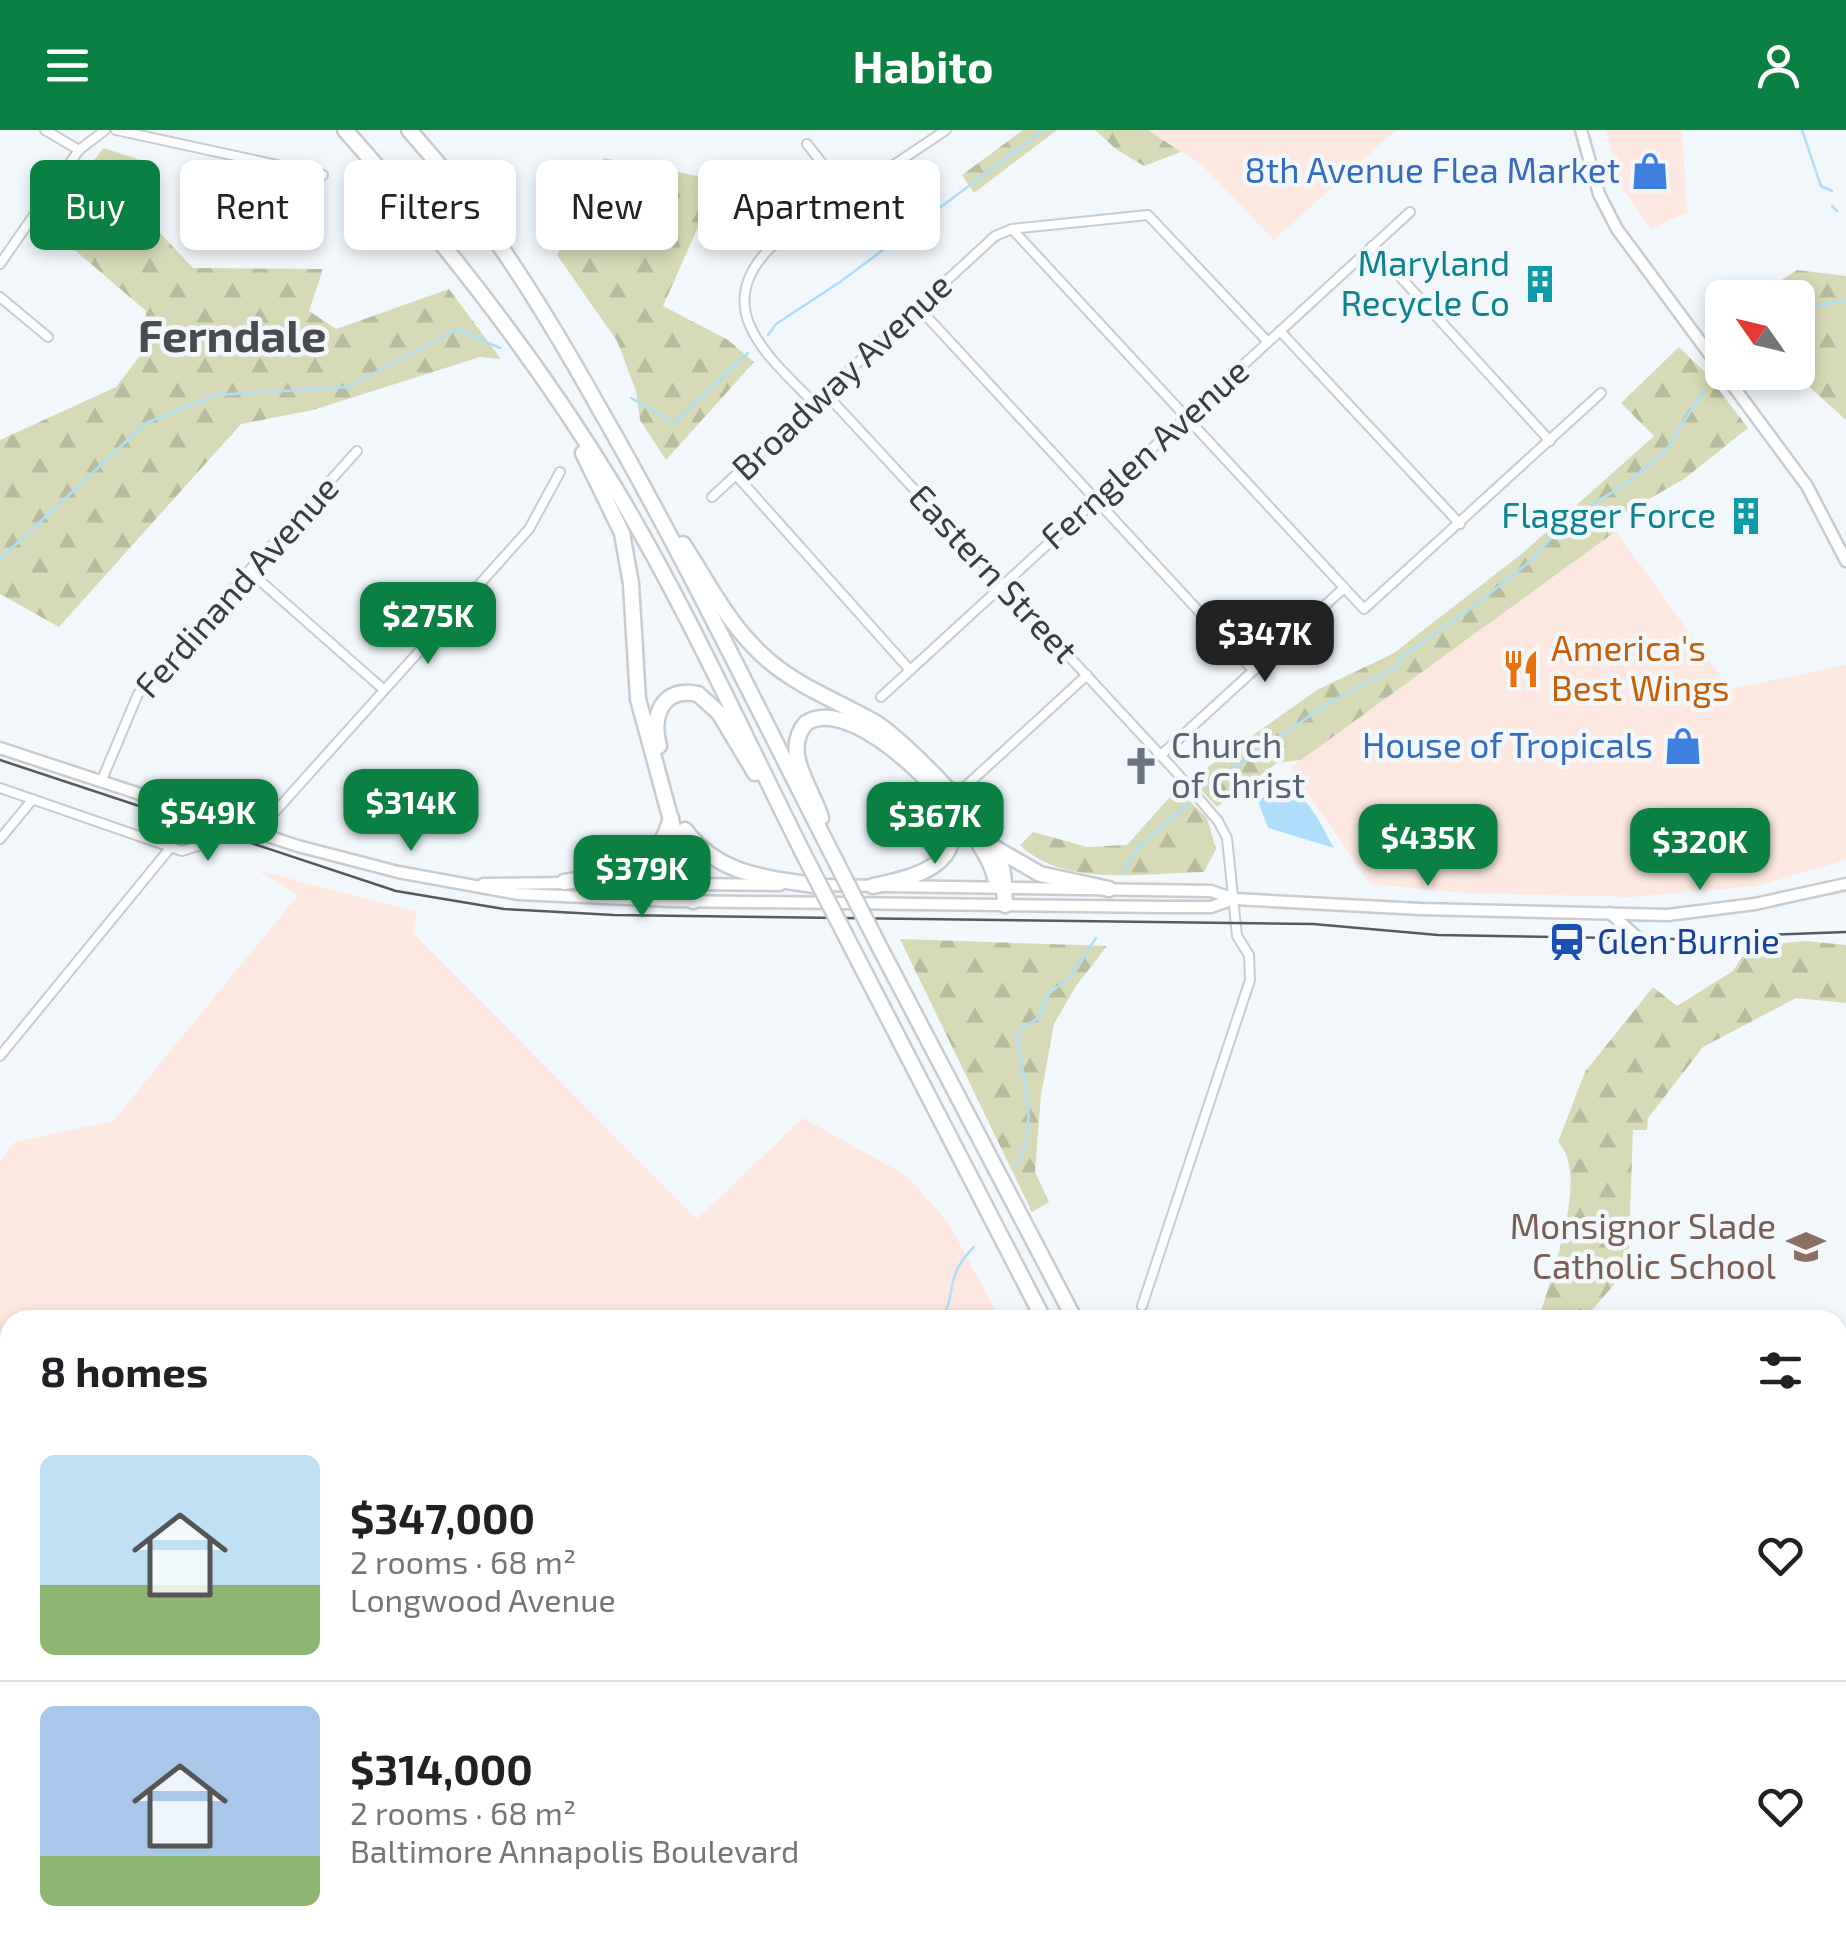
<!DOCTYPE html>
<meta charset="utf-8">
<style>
body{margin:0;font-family:"Exo 2",sans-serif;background:#f6f6f6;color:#202124;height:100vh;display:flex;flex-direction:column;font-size:38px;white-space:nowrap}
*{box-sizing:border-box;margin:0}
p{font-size:32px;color:#757577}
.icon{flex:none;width:55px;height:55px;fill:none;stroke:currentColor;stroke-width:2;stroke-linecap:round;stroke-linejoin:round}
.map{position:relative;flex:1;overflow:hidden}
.details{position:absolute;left:0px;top:1180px;width:1848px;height:642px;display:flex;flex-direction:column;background:#fff;border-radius:30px 30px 0 0;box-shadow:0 5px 15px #0003}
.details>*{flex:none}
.banner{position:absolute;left:30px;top:30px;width:1000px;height:90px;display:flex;gap:20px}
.needle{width:65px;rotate:304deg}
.controls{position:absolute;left:1705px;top:150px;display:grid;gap:20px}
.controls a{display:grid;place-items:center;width:110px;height:110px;border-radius:15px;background:#fff;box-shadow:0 5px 15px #0003;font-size:50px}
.price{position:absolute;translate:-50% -85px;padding:0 22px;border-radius:20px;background:#0b8043;color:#fff;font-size:32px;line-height:65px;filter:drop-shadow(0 2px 5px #0008)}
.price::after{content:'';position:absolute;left:50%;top:60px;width:30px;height:22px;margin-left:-15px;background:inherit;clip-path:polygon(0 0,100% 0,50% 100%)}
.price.active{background:#222;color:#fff}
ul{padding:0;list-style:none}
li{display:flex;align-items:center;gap:30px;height:250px;padding:0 40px}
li+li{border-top:2px solid #e0e0e0}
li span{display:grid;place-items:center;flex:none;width:280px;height:200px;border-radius:15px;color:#555}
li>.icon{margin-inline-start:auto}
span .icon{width:120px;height:120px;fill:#fffc;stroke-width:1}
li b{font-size:42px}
h2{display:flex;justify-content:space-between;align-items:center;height:120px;padding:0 40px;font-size:42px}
.chip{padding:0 35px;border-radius:15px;background:#fff;box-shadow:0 5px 15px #0003;font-size:35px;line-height:90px}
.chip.active{background:#0b8043;color:#fff}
header{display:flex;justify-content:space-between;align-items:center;height:130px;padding:0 40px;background:#0b8043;color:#fff;font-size:45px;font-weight:700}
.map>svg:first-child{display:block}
</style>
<header><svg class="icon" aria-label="menu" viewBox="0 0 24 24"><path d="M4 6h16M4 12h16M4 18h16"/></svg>Habito<svg class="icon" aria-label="person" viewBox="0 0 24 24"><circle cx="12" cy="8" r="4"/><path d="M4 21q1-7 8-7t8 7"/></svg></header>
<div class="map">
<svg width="1846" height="1822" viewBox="0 0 1846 1822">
<defs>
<pattern id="green-dots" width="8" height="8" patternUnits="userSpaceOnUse" patternTransform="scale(2.5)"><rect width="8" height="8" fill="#d6dab6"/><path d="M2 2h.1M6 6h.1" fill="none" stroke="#b8bc9e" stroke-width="1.8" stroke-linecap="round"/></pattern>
<pattern id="forest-firs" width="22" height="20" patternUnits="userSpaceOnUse" patternTransform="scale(2.5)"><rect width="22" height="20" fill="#d6dab6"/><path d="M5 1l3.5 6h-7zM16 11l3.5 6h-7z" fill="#b8bc9e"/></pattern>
</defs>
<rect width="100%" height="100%" fill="#f2f7fc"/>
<g fill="#fce8e0">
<path d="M 1148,0 L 1396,0 L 1274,110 L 1204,37 Z"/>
<path d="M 1606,0 L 1682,0 L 1687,82 L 1651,99 L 1621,56 Z"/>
<path d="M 1616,401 L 1730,559 L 1846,535 L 1846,730 L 1757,756 L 1632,767 L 1466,763 L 1370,754 L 1290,638 Z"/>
<path d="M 257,740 L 417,782 L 413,803 L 697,1089 L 803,988 L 907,1046 L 948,1092 L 998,1185 L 995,1190 L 10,1190 L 10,1812 L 456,1813 L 451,1822 L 0,1822 L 0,1030 L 15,1012 L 113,991 L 298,765 Z"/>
<path d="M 1117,1812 L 1125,1822 L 613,1822 L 602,1813 Z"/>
</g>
<g fill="url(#green-dots)">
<path d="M 1846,1448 L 1846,1822 L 1780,1822 L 1782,1813 L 1838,1812 L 1838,1489 Z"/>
<path d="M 456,1812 L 566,1813 L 577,1822 L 451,1822 Z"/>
<path d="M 1185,1813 L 1317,1813 L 1318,1822 L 1192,1822 Z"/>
</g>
<g fill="url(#forest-firs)">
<path d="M 1023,0 L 1057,0 L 974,63 L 962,45 Z"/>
<path d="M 1095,0 L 1148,0 L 1181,22 L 1144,36 L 1117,20 Z"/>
<path d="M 103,18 L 150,33 L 160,103 L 193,138 L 323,139 L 309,181 L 336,199 L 449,159 L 501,229 L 480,227 L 313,280 L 241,294 L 59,497 L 0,464 L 0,310 L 116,257 L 146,218 L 146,181 L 49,98 Z"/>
<path d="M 604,28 L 719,50 L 663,176 L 728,210 L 754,232 L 666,330 L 640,290 L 636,261 L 617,211 L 557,125 Z"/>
<path d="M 1797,140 L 1846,146 L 1846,290 L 1794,243 L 1798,168 L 1756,167 Z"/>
<path d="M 1679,217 L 1706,243 L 1748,298 L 1684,349 L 1609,392 L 1616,401 L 1301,630 L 1277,633 L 1217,677 L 1191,649 L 1317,560 L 1394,523 L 1524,422 L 1654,306 L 1621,273 Z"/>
<path d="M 1177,659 L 1207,688 L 1216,719 L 1204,742 C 1147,743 1064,758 1020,715 L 1033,702 L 1087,717 L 1127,715 Z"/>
<path d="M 900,809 L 1107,816 L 1076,856 L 1054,894 L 1041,965 L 1035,1042 L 1049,1072 L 1032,1082 Z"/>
<path d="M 1806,811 L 1846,815 L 1846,873 L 1796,868 L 1703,917 L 1648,988 L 1647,1000 L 1633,1000 L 1628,1139 L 1592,1180 L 1589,1190 L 1539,1190 C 1550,1146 1591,1046 1558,1012 L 1585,942 L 1653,857 L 1677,876 L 1733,841 L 1749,816 Z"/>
<path d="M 1536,1813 L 1536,1812 L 1723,1813 L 1720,1822 L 1535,1822 Z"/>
</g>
<g fill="#afdefa">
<path d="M 1281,656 C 1310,665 1320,694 1334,718 L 1268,698 L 1258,671 Z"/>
<path d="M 18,1813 L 18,1812 L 164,1813 L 157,1822 L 10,1822 Z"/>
</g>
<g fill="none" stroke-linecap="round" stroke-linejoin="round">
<g stroke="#afdefa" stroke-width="2.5">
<path d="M 1802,0 L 1821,56 L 1832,61"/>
<path d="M 1832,76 L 1837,81"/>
<path d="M 1798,188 L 1816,175 L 1846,171"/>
<path d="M 768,205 L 776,194 L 840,152 L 1044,0"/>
<path d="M 631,268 L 674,293 L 748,223"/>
<path d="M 0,429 L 146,293 L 216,265 L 348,257 L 457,199 L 500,218"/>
<path d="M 1206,656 L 1332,571 L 1396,537 L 1404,525 L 1469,480 L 1533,429 L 1566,391 L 1627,353 L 1666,320 L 1704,260"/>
<path d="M 1123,742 L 1138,717 L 1187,675"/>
<path d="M 1017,1034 C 1040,993 1022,948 1017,906 L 1022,897 L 1039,888 L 1048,864 L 1068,849 L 1096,808"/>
<path d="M 939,1190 C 959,1169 941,1149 974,1117"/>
<path d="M 226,1822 L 259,1822 L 272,1812"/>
</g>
<g stroke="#c7ccd1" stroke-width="12">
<g id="street">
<path d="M 45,0 L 79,20"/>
<path d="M 116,0 L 323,45"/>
<path d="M 807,14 L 848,66"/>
<path d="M 1012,99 L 1364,479 L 1601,263"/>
<path d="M 1372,116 L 1550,311"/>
<path d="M 0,134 L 79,20 L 105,0"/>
<path d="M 0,167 L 48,207"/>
<path d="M 918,177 L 1253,540"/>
<path d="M 1280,201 L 1460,394"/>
<path d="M 825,263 L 1177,643 L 1218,691 L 1227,708 L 1237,806 L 1249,825 L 1250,850 L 1142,1176"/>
<path d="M 814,273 C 769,227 709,179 771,117 L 946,0"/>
<path d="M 736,345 L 910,540"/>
<path d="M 712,367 L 995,106 L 1012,99 L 1148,85 L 1268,212"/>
<path d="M 249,441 L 383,559"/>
<path d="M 881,567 L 1410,82"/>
<path d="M 1161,625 L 1344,458"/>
<path d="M 101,652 L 138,564 L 357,321"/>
<path d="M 967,655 L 1087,545"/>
<path d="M 0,658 L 182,721 L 201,715 L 213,690"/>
<path d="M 255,704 L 529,399 L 560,342"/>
<path d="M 0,709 L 33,669"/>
<path d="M 0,926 L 171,717"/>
<path d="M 1838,1733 L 1846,1735"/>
<path d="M 580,1812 L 591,1822"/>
<path d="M 1134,1812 L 1141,1822"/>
<path d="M 1161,1812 L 1168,1822"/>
<path d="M 755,1822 L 764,1812"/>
<path d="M 1048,1822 L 1050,1812"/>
</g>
</g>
<g stroke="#c7ccd1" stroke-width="15">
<g id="secondary">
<path d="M 1581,0 L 1599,64 L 1617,99 L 1807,356 L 1846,431"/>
<path d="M 0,618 L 298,716 L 398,742 L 519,764 L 670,771 L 1164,777 L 1211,777 L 1234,769"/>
<path d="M 592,753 L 780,755"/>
<path d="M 483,754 L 570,753"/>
<path d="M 817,755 L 1211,761 L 1235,769 L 1420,779 L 1668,785 L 1755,774 L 1846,754"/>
<path d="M 1610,783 L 1649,818"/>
<path d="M 1838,1346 L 1846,1308"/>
<path d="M 1838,1452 L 1846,1412"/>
</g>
</g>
<g stroke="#c7ccd1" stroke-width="16">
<g id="primary">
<path d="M 1743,1822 L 1745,1812"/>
<path d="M 1765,1822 L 1767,1812"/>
</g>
</g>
<g stroke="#c7ccd1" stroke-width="19">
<g id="highway">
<path d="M 345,0 C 445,112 537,229 615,358 C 685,475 742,601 803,723"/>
<path d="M 409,0 C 485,84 543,178 598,276 C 682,422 755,573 831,722"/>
<path d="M 583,323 L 622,403 L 631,454 L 638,569 L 693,771"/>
<path d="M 683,414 C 710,456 730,498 769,531 C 801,558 840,572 876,593 C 907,613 987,695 999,729 C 1005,743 1004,760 1005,775"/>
<path d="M 659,616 C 651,586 662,556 698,564 L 719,583 L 755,643"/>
<path d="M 821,688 C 812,657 781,622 806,593 C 859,559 986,701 995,748"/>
<path d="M 685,700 C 718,744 762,747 813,755"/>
<path d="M 995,718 L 1040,744 L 1109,759"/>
<path d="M 564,752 C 616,744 654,748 671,688"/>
<path d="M 873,756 C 915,747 967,736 949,680"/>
<path d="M 852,818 L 1044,1190"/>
<path d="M 880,818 L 1075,1190"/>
<path d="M 1341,1812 L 1342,1822"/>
<path d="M 1451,1812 L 1458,1822"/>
<path d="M 1484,1812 L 1491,1822"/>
<path d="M 1525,1812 L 1525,1822"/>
<path d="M 1736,1812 L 1736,1822"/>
</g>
</g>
<use href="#street" stroke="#fff" stroke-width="8"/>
<use href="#secondary" stroke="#fff" stroke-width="10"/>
<use href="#primary" stroke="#fff" stroke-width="11"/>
<use href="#highway" stroke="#fff" stroke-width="14"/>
<g stroke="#57595c" stroke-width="2.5">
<path d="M 0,630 L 396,761 L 504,779 L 614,785 L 1313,794 L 1438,805 L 1675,809"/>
<path d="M 1740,806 L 1846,802"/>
</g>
<g stroke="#c7ccd1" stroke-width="19" stroke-linecap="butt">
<g id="highway-bridge">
<path d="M 831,722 L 880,818"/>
<path d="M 803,723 L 852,818"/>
</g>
</g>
<use href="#highway-bridge" stroke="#fff" stroke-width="14"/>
</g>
<defs>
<g id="shop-bare" transform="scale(3)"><path d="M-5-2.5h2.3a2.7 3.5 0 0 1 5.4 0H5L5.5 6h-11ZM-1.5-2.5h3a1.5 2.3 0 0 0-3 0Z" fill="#3f7fe0" stroke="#f2f7fc" stroke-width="2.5" paint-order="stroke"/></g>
<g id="building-bare" transform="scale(3)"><path d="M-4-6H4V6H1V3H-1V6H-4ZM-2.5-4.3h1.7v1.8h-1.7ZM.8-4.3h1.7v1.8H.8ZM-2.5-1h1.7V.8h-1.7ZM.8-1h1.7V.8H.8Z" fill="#0f9aa8" stroke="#f2f7fc" stroke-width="2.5" paint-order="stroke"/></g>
<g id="restaurant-bare" transform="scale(3)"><path d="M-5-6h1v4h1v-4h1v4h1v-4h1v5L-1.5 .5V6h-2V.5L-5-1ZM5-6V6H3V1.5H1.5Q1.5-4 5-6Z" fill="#e8710a" stroke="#f2f7fc" stroke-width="2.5" paint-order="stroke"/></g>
<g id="church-bare" transform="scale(3)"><path d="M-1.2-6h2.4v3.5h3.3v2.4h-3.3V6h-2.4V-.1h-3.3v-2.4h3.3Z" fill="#6b7280" stroke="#f2f7fc" stroke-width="2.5" paint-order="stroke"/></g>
<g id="station-bare" transform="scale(3)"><path d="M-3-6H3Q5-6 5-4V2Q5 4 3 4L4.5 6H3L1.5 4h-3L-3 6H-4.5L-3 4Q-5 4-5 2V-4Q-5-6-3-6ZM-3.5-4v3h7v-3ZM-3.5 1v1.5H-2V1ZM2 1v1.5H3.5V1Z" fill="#1a4fb4" stroke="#f2f7fc" stroke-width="2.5" paint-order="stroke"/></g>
<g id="school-bare" transform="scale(3)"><path d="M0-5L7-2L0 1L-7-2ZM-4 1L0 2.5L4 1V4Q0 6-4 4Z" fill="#8d6e63" stroke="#f2f7fc" stroke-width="2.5" paint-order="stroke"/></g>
</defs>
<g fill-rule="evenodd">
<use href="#shop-bare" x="1650" y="41"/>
<use href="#building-bare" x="1540" y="154"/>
<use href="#building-bare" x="1746" y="386"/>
<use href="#restaurant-bare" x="1521" y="539"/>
<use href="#shop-bare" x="1683" y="616"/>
<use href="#church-bare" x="1141" y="636"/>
<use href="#station-bare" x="1567" y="812"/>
<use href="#school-bare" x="1806" y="1117"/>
</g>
<g text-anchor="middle" stroke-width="9" stroke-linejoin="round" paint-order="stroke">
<g font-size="35" fill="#366cbe" stroke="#f2f7fc" text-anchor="end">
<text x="1620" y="53">8th Avenue Flea Market</text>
<text x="1653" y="628">House of Tropicals</text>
</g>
<g font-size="35" fill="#0d838f" stroke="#f2f7fc" text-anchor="end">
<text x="1510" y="146">Maryland<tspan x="1510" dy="40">Recycle Co</tspan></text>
<text x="1716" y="398">Flagger Force</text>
</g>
<g font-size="35" fill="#3a3c3e" stroke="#f2f7fc">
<text transform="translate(842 247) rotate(-43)" y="12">Broadway Avenue</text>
<text transform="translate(1145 324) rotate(-42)" y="12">Fernglen Avenue</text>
<text transform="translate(993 444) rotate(47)" y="12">Eastern Street</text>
<text transform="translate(237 457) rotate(-48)" y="12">Ferdinand Avenue</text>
</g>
<g font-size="35" fill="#c56008" stroke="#f2f7fc" text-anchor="start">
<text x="1551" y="531">America's<tspan x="1551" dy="40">Best Wings</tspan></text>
</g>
<g font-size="35" fill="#5b616d" stroke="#f2f7fc" text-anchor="start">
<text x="1171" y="628">Church<tspan x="1171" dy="40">of Christ</tspan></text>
</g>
<g font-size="35" fill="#164399" stroke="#f2f7fc" text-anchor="start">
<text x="1597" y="824">Glen Burnie</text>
</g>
<g font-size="35" fill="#785e54" stroke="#f2f7fc" text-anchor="end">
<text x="1776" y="1109">Monsignor Slade<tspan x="1776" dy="40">Catholic School</tspan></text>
</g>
<g font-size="45" font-weight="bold" fill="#484c50" stroke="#f2f7fc">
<text x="232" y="222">Ferndale</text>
</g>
</g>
</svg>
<div class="controls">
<a><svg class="needle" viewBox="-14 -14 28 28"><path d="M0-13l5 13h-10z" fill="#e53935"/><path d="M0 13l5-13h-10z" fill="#757577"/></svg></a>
</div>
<b class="price" style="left:428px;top:537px">$275K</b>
<b class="price active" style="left:1265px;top:555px">$347K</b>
<b class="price" style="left:411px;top:724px">$314K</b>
<b class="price" style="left:208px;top:734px">$549K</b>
<b class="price" style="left:935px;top:737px">$367K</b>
<b class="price" style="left:1428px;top:759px">$435K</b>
<b class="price" style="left:1700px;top:763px">$320K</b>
<b class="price" style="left:642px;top:790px">$379K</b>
<div class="banner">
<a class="chip active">Buy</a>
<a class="chip">Rent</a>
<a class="chip">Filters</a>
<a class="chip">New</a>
<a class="chip">Apartment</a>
</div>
<section class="details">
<h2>8 homes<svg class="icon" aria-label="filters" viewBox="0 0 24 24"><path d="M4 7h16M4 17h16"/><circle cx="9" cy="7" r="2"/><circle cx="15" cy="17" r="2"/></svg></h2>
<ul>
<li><span style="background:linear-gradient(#bfe0f5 65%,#8fb573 0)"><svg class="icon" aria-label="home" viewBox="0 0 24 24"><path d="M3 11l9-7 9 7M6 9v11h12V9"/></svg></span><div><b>$347,000</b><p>2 rooms · 68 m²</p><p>Longwood Avenue</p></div><svg class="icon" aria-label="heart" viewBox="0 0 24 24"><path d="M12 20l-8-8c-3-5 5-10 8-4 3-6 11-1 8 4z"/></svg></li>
<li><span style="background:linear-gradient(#a9c7e8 75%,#8fb573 0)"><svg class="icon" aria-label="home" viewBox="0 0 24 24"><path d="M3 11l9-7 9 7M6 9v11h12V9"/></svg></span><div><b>$314,000</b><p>2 rooms · 68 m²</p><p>Baltimore Annapolis Boulevard</p></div><svg class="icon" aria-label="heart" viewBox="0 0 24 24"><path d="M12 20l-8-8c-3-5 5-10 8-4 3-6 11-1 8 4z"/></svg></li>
</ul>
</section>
</div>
